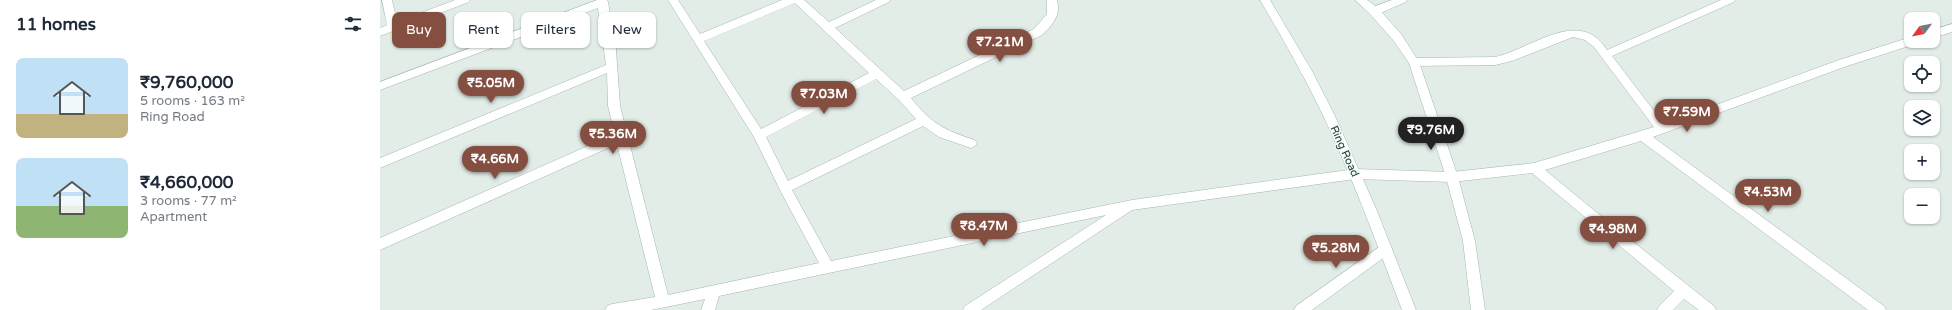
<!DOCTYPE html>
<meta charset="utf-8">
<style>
body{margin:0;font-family:"Varela Round",sans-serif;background:#f6f6f7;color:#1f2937;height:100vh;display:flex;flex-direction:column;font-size:15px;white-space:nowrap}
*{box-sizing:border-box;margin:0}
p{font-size:13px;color:#747a83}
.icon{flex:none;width:22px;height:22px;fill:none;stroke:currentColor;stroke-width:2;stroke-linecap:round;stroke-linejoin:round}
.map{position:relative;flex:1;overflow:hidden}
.sheet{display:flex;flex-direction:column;background:#fff;width:380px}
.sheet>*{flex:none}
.hud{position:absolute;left:12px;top:12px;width:380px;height:36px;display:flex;gap:8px}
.needle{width:26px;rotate:238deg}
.fabs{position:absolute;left:1524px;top:12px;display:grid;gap:8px}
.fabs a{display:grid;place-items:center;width:36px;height:36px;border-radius:8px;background:#fff;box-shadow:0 1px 3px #0004;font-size:20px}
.price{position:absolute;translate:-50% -34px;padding:0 9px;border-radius:14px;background:#844f41;color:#fff;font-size:13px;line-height:26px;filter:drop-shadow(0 1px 2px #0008)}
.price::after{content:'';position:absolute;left:50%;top:24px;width:12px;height:9px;margin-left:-6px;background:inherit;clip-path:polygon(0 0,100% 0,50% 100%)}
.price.current{background:#222;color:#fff}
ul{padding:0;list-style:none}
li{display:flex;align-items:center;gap:12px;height:100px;padding:0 16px}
li span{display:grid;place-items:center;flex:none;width:112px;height:80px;border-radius:8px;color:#555}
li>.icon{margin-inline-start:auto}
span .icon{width:48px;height:48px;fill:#fffc;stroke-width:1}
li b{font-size:17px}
h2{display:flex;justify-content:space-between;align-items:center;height:48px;padding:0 16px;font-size:17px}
.tag{padding:0 14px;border-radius:8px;background:#fff;box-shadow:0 1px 3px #0004;font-size:14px;line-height:36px}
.tag.current{background:#844f41;color:#fff}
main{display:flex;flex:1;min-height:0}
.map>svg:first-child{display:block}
</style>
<main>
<section class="sheet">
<h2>11 homes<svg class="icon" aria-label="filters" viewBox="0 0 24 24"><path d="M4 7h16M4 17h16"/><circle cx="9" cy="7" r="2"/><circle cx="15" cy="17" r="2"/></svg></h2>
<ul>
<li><span style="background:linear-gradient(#bfe0f5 70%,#c2b280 0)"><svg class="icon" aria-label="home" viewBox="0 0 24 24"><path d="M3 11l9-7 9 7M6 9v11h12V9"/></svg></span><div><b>₹9,760,000</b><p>5 rooms · 163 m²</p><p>Ring Road</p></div></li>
<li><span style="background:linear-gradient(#bfe0f5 60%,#8fb573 0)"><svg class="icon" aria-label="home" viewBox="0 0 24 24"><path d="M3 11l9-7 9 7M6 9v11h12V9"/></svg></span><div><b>₹4,660,000</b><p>3 rooms · 77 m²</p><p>Apartment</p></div></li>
</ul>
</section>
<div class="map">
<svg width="1572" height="310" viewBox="0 0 1572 310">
<rect width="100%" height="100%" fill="#e2ede8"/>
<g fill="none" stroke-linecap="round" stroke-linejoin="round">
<g stroke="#a4b6b0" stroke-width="1">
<g id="street">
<path d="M 2,0 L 12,0 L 17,22 L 75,0 L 90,0 L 89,2 L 0,36 L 0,28 L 7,25 Z"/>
<path d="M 217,0 L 227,0 L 228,2 L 236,50 L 240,106 L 288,295 L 439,263 L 401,192 L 374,137 L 288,0 L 298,0 L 320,34 L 402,0 L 424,0 L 449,22 L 496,0 L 510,0 L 509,2 L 455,28 L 524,91 L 654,29 L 667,14 L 667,0 L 677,0 C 681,15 673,25 662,35 L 531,98 C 552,124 564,130 595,140 L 597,143 L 595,146 L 591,148 L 559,137 L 543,126 L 412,190 L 451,261 L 752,200 L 975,169 L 1072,172 L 1154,163 L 1274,127 L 1214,47 L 1205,40 L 1193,37 L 1132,61 L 1115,65 L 1034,66 L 1029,62 L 1034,58 L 1115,57 C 1151,49 1200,6 1227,50 L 1341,0 L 1355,0 L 1354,2 L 1232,56 L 1284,124 L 1459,60 L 1531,37 L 1531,41 L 1536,41 L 1535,44 L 1467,66 L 1273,137 L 1504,306 L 1506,310 L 1488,310 L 1261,141 L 1165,170 L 1233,226 L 1334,306 L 1336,310 L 1319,310 L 1304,299 L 1293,310 L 1277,310 L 1279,306 L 1294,291 L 1152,173 L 1072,182 L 975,179 L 752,210 L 601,310 L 583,310 L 585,306 L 726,215 L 339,296 L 335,310 L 321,310 L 325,299 L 271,310 L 225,310 L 227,306 L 232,304 L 275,297 L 237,144 L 0,250 L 0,238 L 235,134 L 228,106 L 227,73 L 0,168 L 0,158 L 226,65 L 218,8 L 0,90 L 0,82 ZM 415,3 L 489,73 L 381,129 L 324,41 ZM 496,79 L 519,100 L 536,119 L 408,181 L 386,137 Z"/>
<path d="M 1012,0 L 1027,0 L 1026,2 L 998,14 L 990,14 L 989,11 L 990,8 Z"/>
<path d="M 1572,24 L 1572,32 L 1553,38 L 1553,30 Z"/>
<path d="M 1005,243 L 1010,245 L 1012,249 L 1010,253 L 932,310 L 914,310 L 916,306 Z"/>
</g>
</g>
<g stroke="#9fbab1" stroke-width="1">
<g id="secondary">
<path d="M 880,0 L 890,0 L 932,71 L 954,114 L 997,211 L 1036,310 L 1022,310 C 995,239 969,167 935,99 C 918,65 899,32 880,0 Z"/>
<path d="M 975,0 L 987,0 L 998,8 L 1021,34 L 1039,62 L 1078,177 L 1095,241 L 1105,310 L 1091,310 L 1083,241 L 1066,177 L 1029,63 L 1013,40 L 990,14 Z"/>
</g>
</g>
<use href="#street" fill="#fff" fill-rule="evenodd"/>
<use href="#secondary" fill="#fff" fill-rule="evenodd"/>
</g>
<g text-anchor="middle" stroke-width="3" stroke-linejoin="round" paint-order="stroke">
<g font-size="11" fill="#204038" stroke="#f3f9f6">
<text transform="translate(965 151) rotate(66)" y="4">Ring Road</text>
</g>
</g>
</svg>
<div class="fabs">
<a><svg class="needle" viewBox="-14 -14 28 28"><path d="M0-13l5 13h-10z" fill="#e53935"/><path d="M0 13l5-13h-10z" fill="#747a83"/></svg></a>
<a><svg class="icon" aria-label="locate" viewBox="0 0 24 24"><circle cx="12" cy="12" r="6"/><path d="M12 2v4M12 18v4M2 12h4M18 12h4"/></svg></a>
<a><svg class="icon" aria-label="layers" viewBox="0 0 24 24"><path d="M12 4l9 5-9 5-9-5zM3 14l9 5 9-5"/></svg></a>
<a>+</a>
<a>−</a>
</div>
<b class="price" style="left:620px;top:63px">₹7.21M</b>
<b class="price" style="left:111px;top:104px">₹5.05M</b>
<b class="price" style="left:444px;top:115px">₹7.03M</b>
<b class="price" style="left:1307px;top:133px">₹7.59M</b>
<b class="price current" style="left:1051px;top:151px">₹9.76M</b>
<b class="price" style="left:233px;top:155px">₹5.36M</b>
<b class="price" style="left:115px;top:180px">₹4.66M</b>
<b class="price" style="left:1388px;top:213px">₹4.53M</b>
<b class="price" style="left:604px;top:247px">₹8.47M</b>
<b class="price" style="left:1233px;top:250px">₹4.98M</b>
<b class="price" style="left:956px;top:269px">₹5.28M</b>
<div class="hud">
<a class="tag current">Buy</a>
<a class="tag">Rent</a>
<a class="tag">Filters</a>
<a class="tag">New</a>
</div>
</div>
</main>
